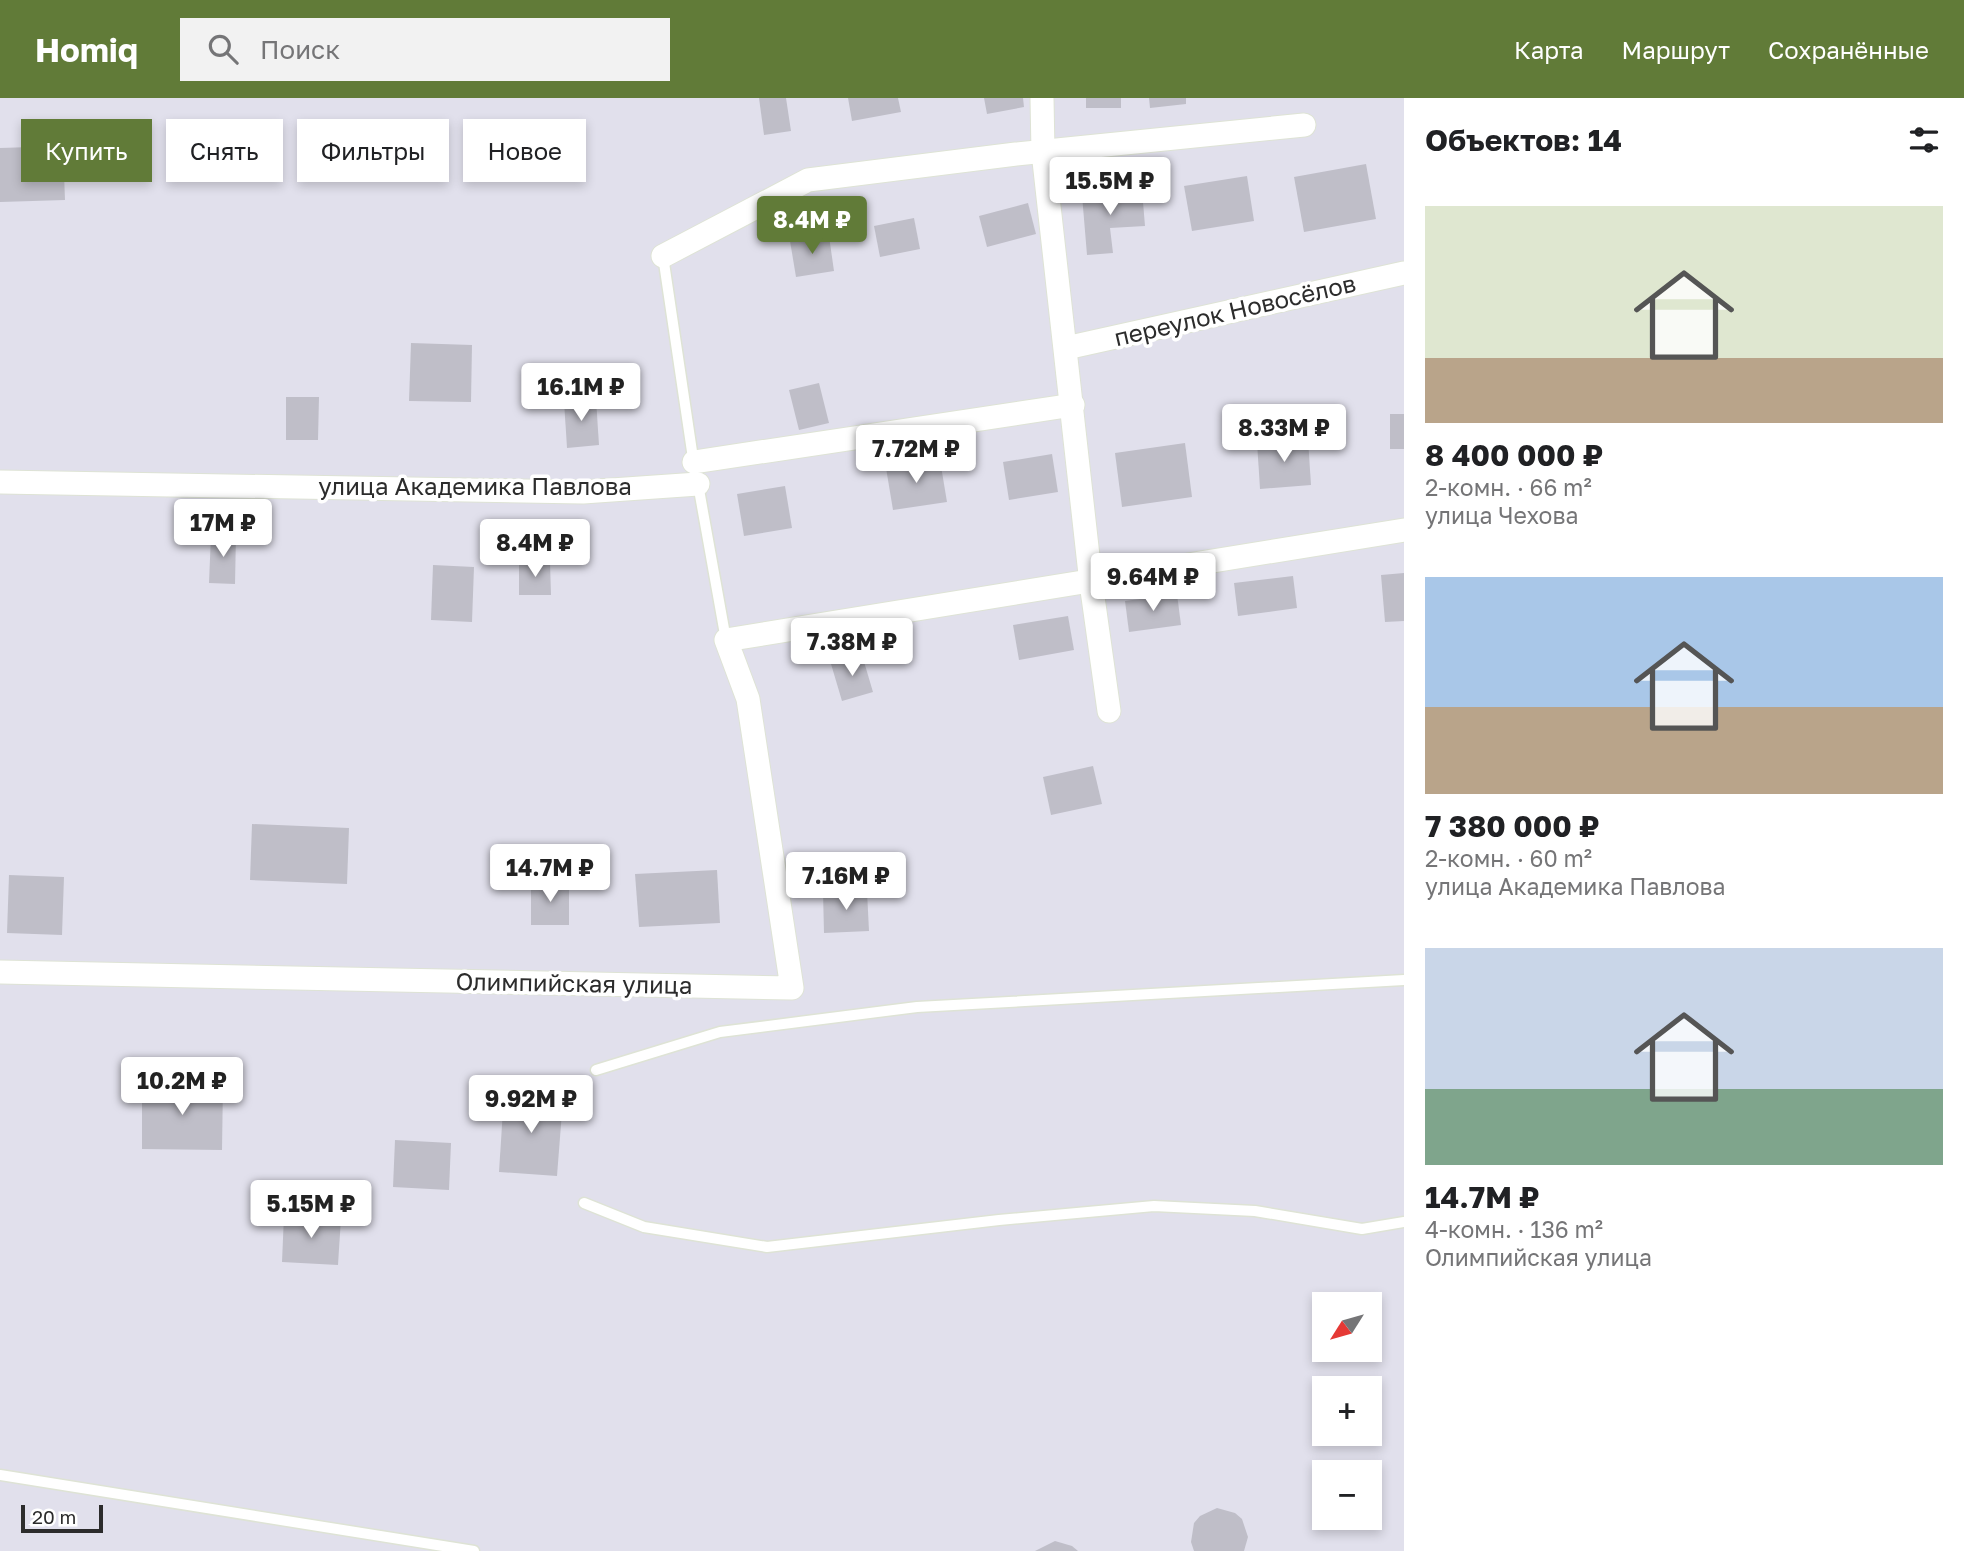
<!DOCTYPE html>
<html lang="ru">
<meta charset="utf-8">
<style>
body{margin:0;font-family:"Golos Text",sans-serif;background:#f2f2f2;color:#202124;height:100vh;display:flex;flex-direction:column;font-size:26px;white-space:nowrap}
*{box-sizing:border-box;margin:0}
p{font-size:23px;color:#757577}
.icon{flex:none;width:38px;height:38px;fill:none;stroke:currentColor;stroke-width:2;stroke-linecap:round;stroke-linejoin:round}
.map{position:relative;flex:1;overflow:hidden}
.side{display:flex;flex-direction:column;background:#fff;width:560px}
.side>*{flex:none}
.banner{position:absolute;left:21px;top:21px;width:665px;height:63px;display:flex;gap:14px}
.needle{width:46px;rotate:233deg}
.buttons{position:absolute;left:1312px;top:1194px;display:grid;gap:14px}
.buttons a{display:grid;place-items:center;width:70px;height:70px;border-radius:0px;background:#fff;box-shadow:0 4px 10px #0003;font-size:35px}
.scale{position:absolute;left:21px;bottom:18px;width:82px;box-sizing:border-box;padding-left:7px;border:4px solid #2c2c2c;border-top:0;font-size:19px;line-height:24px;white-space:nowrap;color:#2c2c2c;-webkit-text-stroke:5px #fff;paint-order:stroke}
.price{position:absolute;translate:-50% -60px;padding:0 16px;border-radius:7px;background:#fff;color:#222;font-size:23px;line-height:46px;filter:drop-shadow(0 2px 4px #0008)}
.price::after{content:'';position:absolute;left:50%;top:42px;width:21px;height:16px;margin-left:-10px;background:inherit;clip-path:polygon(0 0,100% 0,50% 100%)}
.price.current{background:#617b38;color:#fff}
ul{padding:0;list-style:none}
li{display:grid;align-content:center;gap:14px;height:371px;padding:0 21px}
li span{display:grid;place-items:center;height:217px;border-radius:0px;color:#555}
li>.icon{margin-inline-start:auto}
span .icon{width:126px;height:126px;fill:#fffc;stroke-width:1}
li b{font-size:30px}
h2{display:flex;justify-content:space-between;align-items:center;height:84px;padding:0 21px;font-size:30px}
.chip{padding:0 24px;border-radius:0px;background:#fff;box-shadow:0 4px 10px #0003;font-size:24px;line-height:63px}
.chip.current{background:#617b38;color:#fff}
header{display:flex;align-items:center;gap:42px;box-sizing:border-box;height:98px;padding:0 35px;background:#617b38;color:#fff}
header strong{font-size:33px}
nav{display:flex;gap:38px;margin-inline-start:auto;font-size:24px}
.search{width:490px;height:63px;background:#f2f2f2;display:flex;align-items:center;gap:18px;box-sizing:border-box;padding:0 24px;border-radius:0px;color:#757577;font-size:26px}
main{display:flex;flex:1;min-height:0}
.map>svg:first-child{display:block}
</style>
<header>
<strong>Homiq</strong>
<div class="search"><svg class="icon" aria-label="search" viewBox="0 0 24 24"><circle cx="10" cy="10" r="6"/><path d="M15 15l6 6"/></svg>Поиск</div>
<nav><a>Карта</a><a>Маршрут</a><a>Сохранённые</a></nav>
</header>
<main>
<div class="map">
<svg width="1404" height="1453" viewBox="0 0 1404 1453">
<rect width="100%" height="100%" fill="#e1e0ec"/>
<g fill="#bfbec8">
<path d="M 759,0 L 786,0 L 791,33 L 764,37 Z"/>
<path d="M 848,0 L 898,0 L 901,14 L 852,23 Z"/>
<path d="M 984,0 L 1023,0 L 1024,9 L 987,16 Z"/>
<rect x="1086" y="0" width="35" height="10"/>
<path d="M 1149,0 L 1186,0 L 1186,6 L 1150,10 Z"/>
<path d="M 326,29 L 360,30 L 359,71 L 326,71 Z"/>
<path d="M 63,48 L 65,102 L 0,104 L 0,50 Z"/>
<path d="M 1366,66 L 1376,121 L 1304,134 L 1294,79 Z"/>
<path d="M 1247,78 L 1254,123 L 1192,133 L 1184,88 Z"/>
<path d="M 1142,92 L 1145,128 L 1110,130 L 1113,155 L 1087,157 L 1082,97 Z"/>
<path d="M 1028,105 L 1036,136 L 987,149 L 979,118 Z"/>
<path d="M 914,120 L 920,151 L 880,159 L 874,128 Z"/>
<path d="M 829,138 L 834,173 L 796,179 L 790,143 Z"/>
<path d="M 411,245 L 472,247 L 471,304 L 409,303 Z"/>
<path d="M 819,285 L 829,325 L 799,332 L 789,292 Z"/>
<path d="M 286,299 L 319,299 L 318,342 L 286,342 Z"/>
<path d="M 596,301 L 599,347 L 567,350 L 564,303 Z"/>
<rect x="1390" y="316" width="14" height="35"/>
<path d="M 1308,341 L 1311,387 L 1260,391 L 1257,344 Z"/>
<path d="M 1185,345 L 1192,399 L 1122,409 L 1115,355 Z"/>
<path d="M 1052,356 L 1058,394 L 1009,402 L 1003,364 Z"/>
<path d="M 940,362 L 947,404 L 893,412 L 886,370 Z"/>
<path d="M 785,388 L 792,430 L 744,438 L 737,396 Z"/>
<path d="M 211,436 L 236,437 L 235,486 L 209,485 Z"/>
<path d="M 550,465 L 551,497 L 519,497 L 519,466 Z"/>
<path d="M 433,467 L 474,469 L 472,524 L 431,522 Z"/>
<path d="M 1404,475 L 1404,523 L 1385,524 L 1381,477 Z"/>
<path d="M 1293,478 L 1297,510 L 1238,518 L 1234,485 Z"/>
<path d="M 1177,496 L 1181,527 L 1129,534 L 1125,503 Z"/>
<path d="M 1068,518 L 1074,552 L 1019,562 L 1013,527 Z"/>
<path d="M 862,557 L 873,594 L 842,603 L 831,566 Z"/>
<path d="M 1093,668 L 1102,706 L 1051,717 L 1043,679 Z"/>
<path d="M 252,726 L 349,730 L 347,786 L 250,782 Z"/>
<path d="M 717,772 L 720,825 L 639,829 L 635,776 Z"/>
<path d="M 9,777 L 64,779 L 62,837 L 7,835 Z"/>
<rect x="531" y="785" width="38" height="42"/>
<path d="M 867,793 L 869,833 L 824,835 L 823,794 Z"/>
<path d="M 142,986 L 223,986 L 222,1052 L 142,1051 Z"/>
<path d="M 504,996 L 563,1001 L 557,1078 L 499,1074 Z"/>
<path d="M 395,1042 L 451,1045 L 449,1092 L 393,1089 Z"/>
<path d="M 284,1117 L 341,1120 L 338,1167 L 282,1164 Z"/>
<path d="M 1217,1410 L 1235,1415 L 1242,1421 L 1248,1439 L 1244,1453 L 1194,1453 L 1191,1444 L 1194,1425 L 1200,1418 Z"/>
<path d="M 1055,1443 L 1072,1448 L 1078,1453 L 1035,1453 Z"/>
</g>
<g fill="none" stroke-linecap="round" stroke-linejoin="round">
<g stroke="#dee3d5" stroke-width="13">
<g id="service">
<path d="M 663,158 L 694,367"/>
<path d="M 698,386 L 726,542"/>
<path d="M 596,972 L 720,934 L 917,909 L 1404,882"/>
<path d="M 584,1105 L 644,1129 L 767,1149 L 999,1122 L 1154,1108 L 1255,1113 L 1362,1131 L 1404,1124"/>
<path d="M 0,1377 L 474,1453"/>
</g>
</g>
<g stroke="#dee3d5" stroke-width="25">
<g id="minor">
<path d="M 1042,0 L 1043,54 L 1091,485 L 1109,613"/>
<path d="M 663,158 L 808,82 L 1016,56 L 1304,27"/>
<path d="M 1066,250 L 1404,175"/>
<path d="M 694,364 L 1073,307"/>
<path d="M 0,384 L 583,394 L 698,386"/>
<path d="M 0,874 L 792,890 L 748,601 L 726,542 L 1404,432"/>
</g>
</g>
<use href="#service" stroke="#fff" stroke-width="10"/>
<use href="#minor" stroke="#fff" stroke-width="23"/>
</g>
<g text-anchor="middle" stroke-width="7" stroke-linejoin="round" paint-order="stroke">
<g font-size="24" fill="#2c2c2c" stroke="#fff">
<text transform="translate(1235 213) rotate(-13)" y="8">переулок Новосёлов</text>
<text x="475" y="397">улица Академика Павлова</text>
<text transform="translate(574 886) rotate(1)" y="8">Олимпийская улица</text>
</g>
</g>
</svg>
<div class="buttons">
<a><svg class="needle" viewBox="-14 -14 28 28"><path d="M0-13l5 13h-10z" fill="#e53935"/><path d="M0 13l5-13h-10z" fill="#757577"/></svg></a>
<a>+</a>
<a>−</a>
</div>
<div class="scale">20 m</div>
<b class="price" style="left:1110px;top:119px">15.5M ₽</b>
<b class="price current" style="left:812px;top:158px">8.4M ₽</b>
<b class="price" style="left:581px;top:325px">16.1M ₽</b>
<b class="price" style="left:1284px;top:366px">8.33M ₽</b>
<b class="price" style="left:916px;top:387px">7.72M ₽</b>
<b class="price" style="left:223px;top:461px">17M ₽</b>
<b class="price" style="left:535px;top:481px">8.4M ₽</b>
<b class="price" style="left:1153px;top:515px">9.64M ₽</b>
<b class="price" style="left:852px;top:580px">7.38M ₽</b>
<b class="price" style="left:550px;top:806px">14.7M ₽</b>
<b class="price" style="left:846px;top:814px">7.16M ₽</b>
<b class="price" style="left:182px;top:1019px">10.2M ₽</b>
<b class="price" style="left:531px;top:1037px">9.92M ₽</b>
<b class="price" style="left:311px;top:1142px">5.15M ₽</b>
<div class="banner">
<a class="chip current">Купить</a>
<a class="chip">Снять</a>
<a class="chip">Фильтры</a>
<a class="chip">Новое</a>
</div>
</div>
<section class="side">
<h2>Объектов: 14<svg class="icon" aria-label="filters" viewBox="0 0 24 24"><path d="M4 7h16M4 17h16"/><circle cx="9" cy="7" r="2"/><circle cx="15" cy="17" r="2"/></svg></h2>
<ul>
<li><span style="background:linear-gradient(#dfe7d0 70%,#b9a48a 0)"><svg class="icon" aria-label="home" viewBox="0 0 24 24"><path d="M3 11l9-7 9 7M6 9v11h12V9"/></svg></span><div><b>8 400 000 ₽</b><p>2-комн. · 66 m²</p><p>улица Чехова</p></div></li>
<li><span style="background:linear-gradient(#a9c7e8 60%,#b9a48a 0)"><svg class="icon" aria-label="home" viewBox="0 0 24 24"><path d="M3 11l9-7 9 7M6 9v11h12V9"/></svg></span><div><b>7 380 000 ₽</b><p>2-комн. · 60 m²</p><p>улица Академика Павлова</p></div></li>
<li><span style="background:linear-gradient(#c9d6e8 65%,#7fa58c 0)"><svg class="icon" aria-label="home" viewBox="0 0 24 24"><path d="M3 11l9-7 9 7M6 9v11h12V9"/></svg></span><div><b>14.7M ₽</b><p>4-комн. · 136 m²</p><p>Олимпийская улица</p></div></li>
</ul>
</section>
</main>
